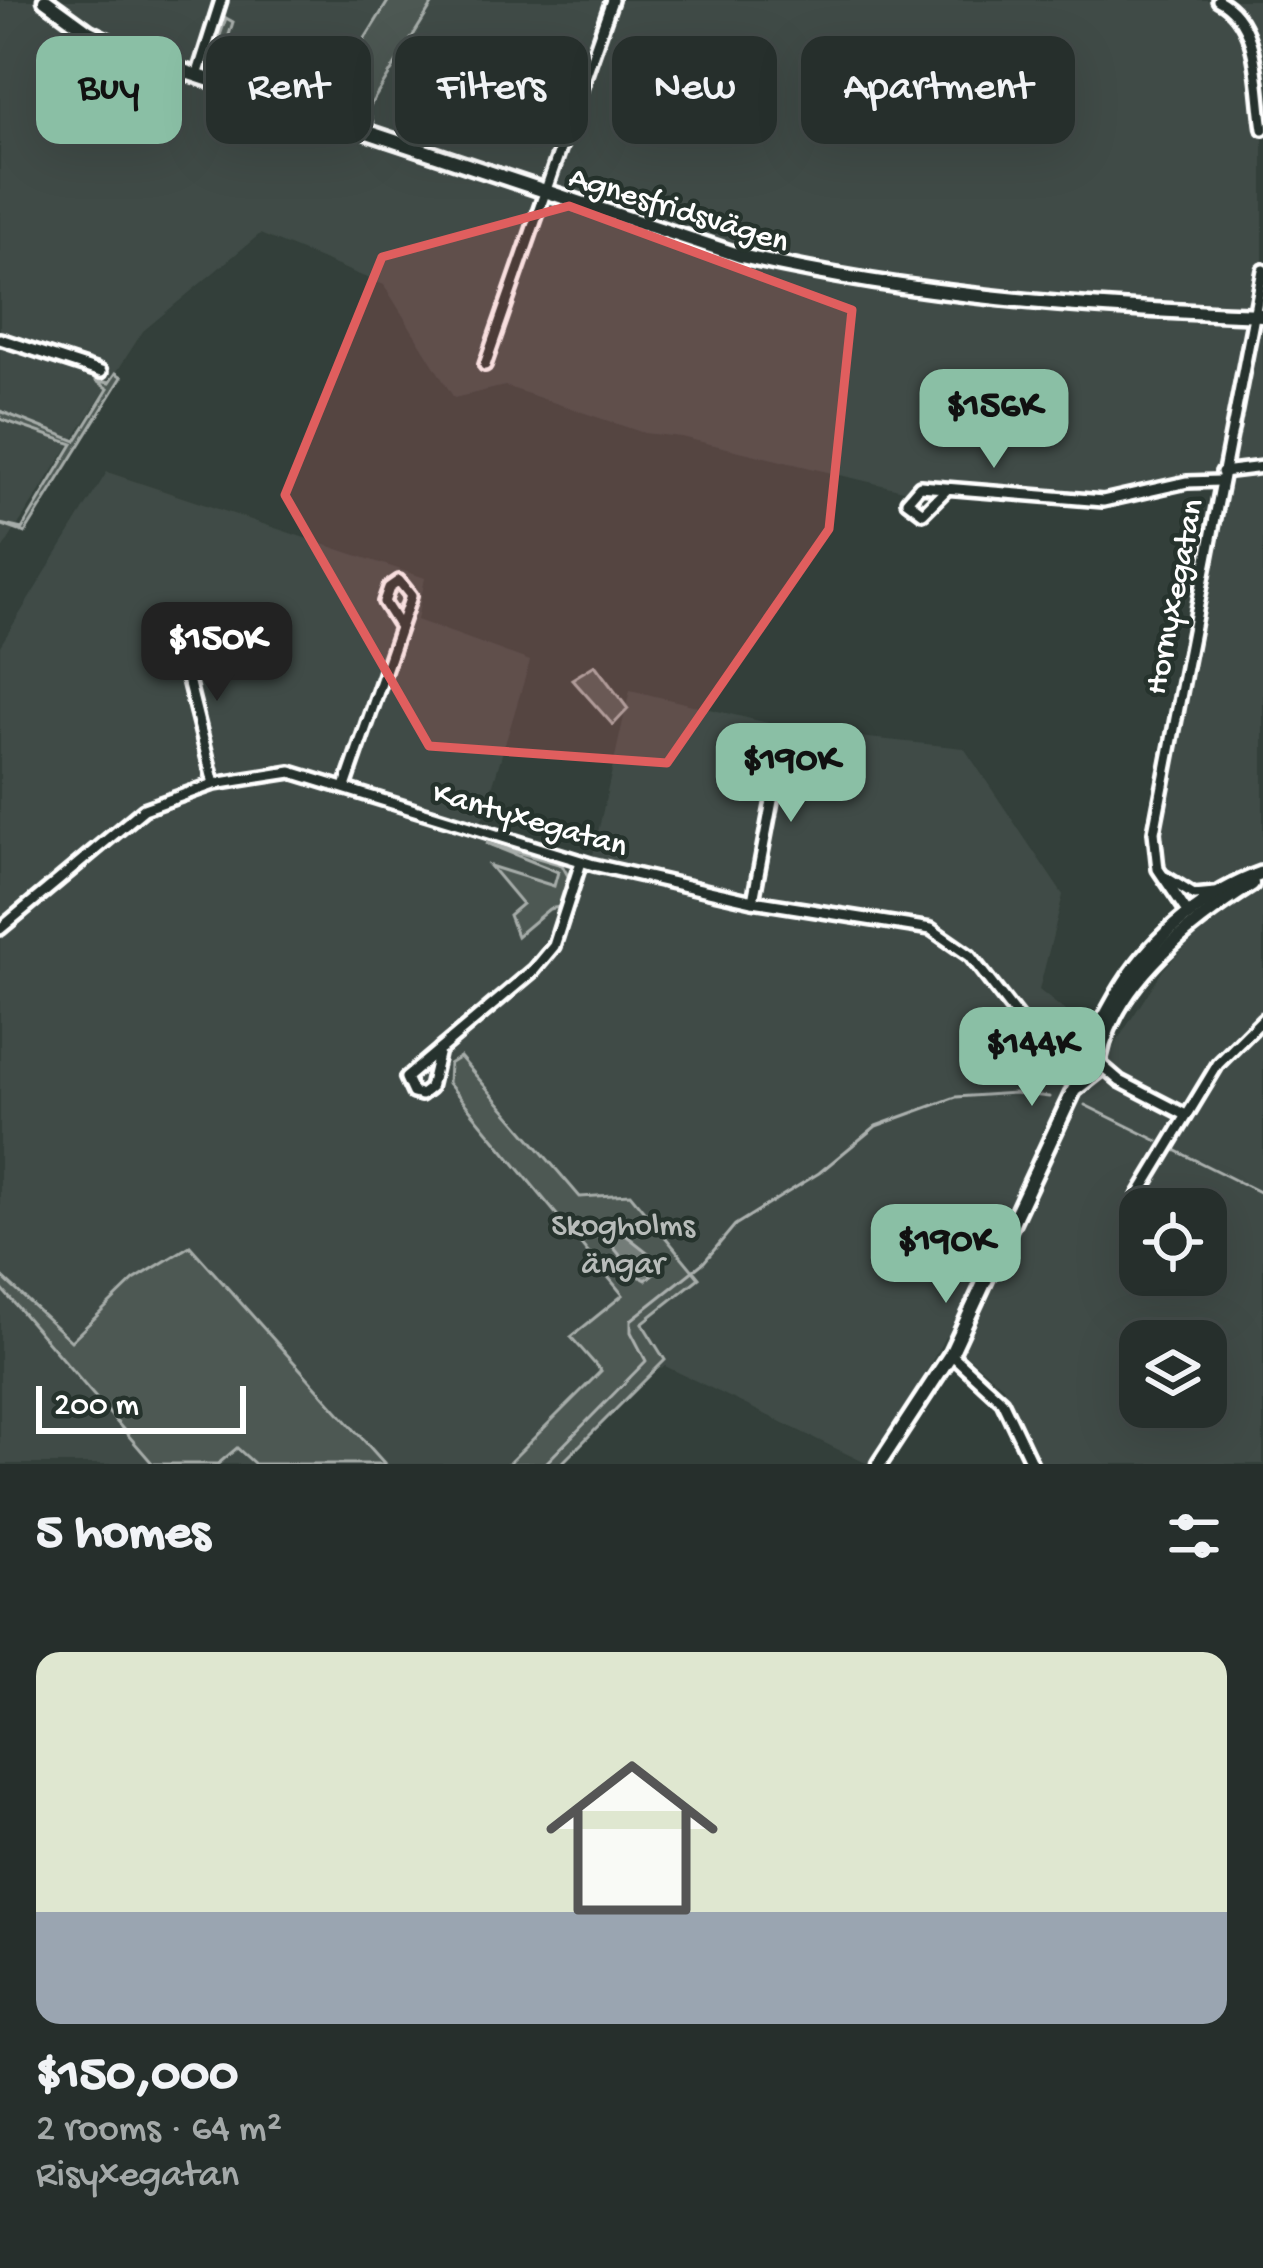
<!DOCTYPE html>
<meta charset="utf-8">
<style>
body{margin:0;font-family:"Gochi Hand",sans-serif;background:#2e3734;color:#f1f3f6;height:100vh;display:flex;flex-direction:column;font-size:45px;white-space:nowrap}
*{box-sizing:border-box;margin:0}
p{font-size:39px;color:#a4a9a9}
.icon{flex:none;width:66px;height:66px;fill:none;stroke:currentColor;stroke-width:2;stroke-linecap:round;stroke-linejoin:round}
.map{position:relative;height:1464px;overflow:hidden}
.side{display:flex;flex-direction:column;background:#262f2c;flex:1}
.side>*{flex:none}
.banner{position:absolute;left:36px;top:36px;width:1191px;height:108px;display:flex;gap:24px}
.fabs{position:absolute;left:1119px;top:1188px;display:grid;gap:24px}
.fabs a{display:grid;place-items:center;width:108px;height:108px;border-radius:24px;background:#262f2c;box-shadow:0 12px 48px #0002,0 0 0 3px #424a48;font-size:60px}
.scale{position:absolute;left:36px;bottom:30px;width:210px;box-sizing:border-box;padding-left:12px;border:6px solid #fff;border-top:0;font-size:33px;line-height:42px;white-space:nowrap;color:#fff;-webkit-text-stroke:9px #26332d;paint-order:stroke}
.price{position:absolute;translate:-50% -102px;padding:0 27px;border-radius:24px;background:#8abfa5;color:#111;font-size:39px;line-height:78px;filter:drop-shadow(0 3px 6px #0008)}
.price::after{content:'';position:absolute;left:50%;top:72px;width:36px;height:27px;margin-left:-18px;background:inherit;clip-path:polygon(0 0,100% 0,50% 100%)}
.price.selected{background:#222;color:#fff}
ul{padding:0;list-style:none}
li{display:grid;align-content:center;gap:24px;height:636px;padding:0 36px}
li span{display:grid;place-items:center;height:372px;border-radius:24px;color:#555}
li>.icon{margin-inline-start:auto}
span .icon{width:216px;height:216px;fill:#fffc;stroke-width:1}
li b{font-size:51px}
h2{display:flex;justify-content:space-between;align-items:center;height:144px;padding:0 36px;font-size:51px}
.pill{padding:0 42px;border-radius:24px;background:#262f2c;box-shadow:0 12px 48px #0002,0 0 0 3px #424a48;font-size:42px;line-height:108px}
.pill.selected{background:#8abfa5;color:#111}
.map>svg:first-child{display:block}
</style>
<div class="map">
<svg width="1263" height="1464" viewBox="0 0 1263 1464">
<rect width="100%" height="100%" fill="#333f3a"/>
<filter id="ink" filterUnits="userSpaceOnUse"><feTurbulence type="fractalNoise" baseFrequency=".00833" numOctaves="2"/><feDisplacementMap in="SourceGraphic" scale="24" xChannelSelector="R" yChannelSelector="G"/><feConvolveMatrix kernelMatrix="1 2 1 2 8 2 1 2 1" color-interpolation-filters="sRGB"/></filter>
<g filter="url(#ink)">
<g fill="#404c47" fill-rule="evenodd">
<path d="M 0,0 L 1263,0 L 1263,862 L 1201,890 L 1177,882 L 1163,859 L 1147,853 L 1149,809 L 1214,486 L 1190,487 L 1131,505 L 1017,502 L 903,490 L 681,437 L 644,433 L 505,386 L 454,398 L 384,285 L 260,234 L 143,331 L 0,553 Z"/>
<path d="M 107,472 L 425,578 L 417,620 L 530,661 L 481,824 L 593,855 L 630,690 L 801,731 L 964,748 L 1063,895 L 1039,990 L 1112,1049 L 1163,970 L 1203,927 L 1263,886 L 1263,1464 L 1039,1464 L 1003,1386 L 945,1337 L 901,1419 L 868,1464 L 665,1366 L 651,1373 L 561,1464 L 0,1464 L 0,646 ZM 1140,1209 L 1206,1209 L 1206,1275 L 1140,1275 ZM 1140,1341 L 1206,1341 L 1206,1407 L 1140,1407 Z"/>
</g>
<g fill="#4d5853" stroke="#a6aca9" stroke-width="3">
<path d="M 389,0 L 435,0 L 368,109 L 374,124 L 323,106 Z"/>
<path d="M 226,18 L 233,22 L 224,51 L 272,70 L 274,64 L 284,67 L 282,73 L 318,85 L 307,101 L 219,70 L 214,53 Z"/>
<path d="M 116,373 L 122,377 L 25,533 L 0,524 L 22,529 L 73,444 L 0,419 L 0,411 L 76,441 L 108,389 L 95,380 L 109,383 Z"/>
<path d="M 595,665 L 628,709 L 613,725 L 572,679 Z"/>
<path d="M 486,843 L 562,865 L 568,876 L 565,906 L 549,909 L 517,936 L 509,915 L 522,904 L 490,866 L 554,886 L 558,872 Z"/>
<path d="M 460,1057 L 580,1197 L 630,1194 L 699,1278 L 642,1323 L 665,1360 L 561,1464 L 508,1464 L 601,1371 L 571,1337 L 623,1295 L 448,1083 L 449,1064 Z"/>
<path d="M 190,1246 L 385,1464 L 255,1464 L 237,1448 L 218,1464 L 153,1464 L 0,1287 L 0,1275 L 71,1341 L 134,1280 Z"/>
</g>
<path fill="#737b78" stroke="#abb0ae" stroke-width="3" d="M 613,1225 L 656,1259 L 655,1272 L 646,1280 L 635,1274 L 610,1243 Z"/>
<g fill="none" stroke-linecap="round" stroke-linejoin="round">
<g stroke="#abb0ae" stroke-width="3">
<path d="M 1085,1105 L 1158,1141"/>
<path d="M 1175,1150 L 1263,1194"/>
<path d="M 545,1464 L 646,1361 L 631,1332 L 631,1320 L 704,1262 L 735,1225 L 819,1173 L 876,1126 L 956,1097 L 1014,1093 L 1049,1097"/>
</g>
<g stroke="#fff" stroke-width="18">
<g id="minor">
<path d="M 1218,0 C 1261,22 1256,87 1263,129"/>
<path d="M 197,76 L 221,0"/>
<path d="M 0,339 L 101,372"/>
<path d="M 485,365 L 612,0"/>
<path d="M 1222,472 L 1263,467"/>
<path d="M 946,490 L 923,513 L 907,501 L 920,486 L 1103,501 L 1187,482 L 1220,481"/>
<path d="M 177,635 L 214,784"/>
<path d="M 345,787 L 411,596 L 399,581 L 389,588 L 384,602 L 400,627"/>
<path d="M 1165,877 L 1194,895 L 1215,893"/>
<path d="M 753,901 L 778,769 L 774,749"/>
<path d="M 1189,915 L 1158,869 L 1154,832 L 1263,270"/>
<path d="M 0,929 L 144,809 L 214,784 L 291,772 L 594,865 L 753,901 L 931,929 L 970,956 L 1033,1037 L 1070,1068"/>
<path d="M 1048,1046 L 1079,1050"/>
<path d="M 439,1050 L 406,1078 L 413,1093 L 421,1095 L 430,1088 L 439,1050 L 534,970 L 554,946 L 581,862"/>
<path d="M 1099,1063 L 1120,1081 L 1184,1114"/>
<path d="M 1138,1196 L 1218,1064 L 1263,1019"/>
<path d="M 951,1354 L 1002,1401 L 1032,1464"/>
</g>
</g>
<g stroke="#fff" stroke-width="21">
<g id="major">
<path d="M 45,0 L 89,32 L 138,56 L 741,256 C 913,296 1087,309 1263,315"/>
<path d="M 1084,1049 C 1100,1031 1110,1005 1124,984 C 1155,935 1207,893 1263,873"/>
<path d="M 1099,1059 C 1114,982 1190,923 1252,884"/>
<path d="M 879,1464 L 951,1354 L 1074,1090 L 1097,1072 L 1097,1055 L 1079,1050 L 1070,1068 L 1079,1078 L 1089,1078"/>
</g>
</g>
<use href="#minor" stroke="#26332d" stroke-width="9"/>
<use href="#major" stroke="#26332d" stroke-width="12"/>
</g>
</g>
<path fill="#e05e5e" fill-opacity="0.2" stroke="#e05e5e" stroke-width="9" stroke-linejoin="round" d="M 569,206 L 852,310 L 829,529 L 667,763 L 429,746 L 285,495 L 382,257 Z"/>
<g text-anchor="middle" stroke-width="9" stroke-linejoin="round" paint-order="stroke">
<g font-size="33" fill="#fff" stroke="#26332d">
<text transform="translate(680 206) rotate(17)" y="12">Agnesfridsvägen</text>
<text transform="translate(1171 596) rotate(-79)" y="12">Hornyxegatan</text>
<text transform="translate(531 816) rotate(16)" y="12">Kantyxegatan</text>
</g>
<g font-size="33" fill="#b8bcba" stroke="#26332d">
<text x="623" y="1234">Skogholms<tspan x="623" dy="38">ängar</tspan></text>
</g>
</g>
</svg>
<div class="fabs">
<a><svg class="icon" aria-label="locate" viewBox="0 0 24 24"><circle cx="12" cy="12" r="6"/><path d="M12 2v4M12 18v4M2 12h4M18 12h4"/></svg></a>
<a><svg class="icon" aria-label="layers" viewBox="0 0 24 24"><path d="M12 4l9 5-9 5-9-5zM3 14l9 5 9-5"/></svg></a>
</div>
<div class="scale">200 m</div>
<b class="price" style="left:994px;top:471px">$156K</b>
<b class="price selected" style="left:217px;top:704px">$150K</b>
<b class="price" style="left:791px;top:825px">$190K</b>
<b class="price" style="left:1032px;top:1109px">$144K</b>
<b class="price" style="left:946px;top:1306px">$190K</b>
<div class="banner">
<a class="pill selected">Buy</a>
<a class="pill">Rent</a>
<a class="pill">Filters</a>
<a class="pill">New</a>
<a class="pill">Apartment</a>
</div>
</div>
<section class="side">
<h2>5 homes<svg class="icon" aria-label="filters" viewBox="0 0 24 24"><path d="M4 7h16M4 17h16"/><circle cx="9" cy="7" r="2"/><circle cx="15" cy="17" r="2"/></svg></h2>
<ul>
<li><span style="background:linear-gradient(#dfe7d0 70%,#9aa5b1 0)"><svg class="icon" aria-label="home" viewBox="0 0 24 24"><path d="M3 11l9-7 9 7M6 9v11h12V9"/></svg></span><div><b>$150,000</b><p>2 rooms · 64 m²</p><p>Risyxegatan</p></div></li>
</ul>
</section>
